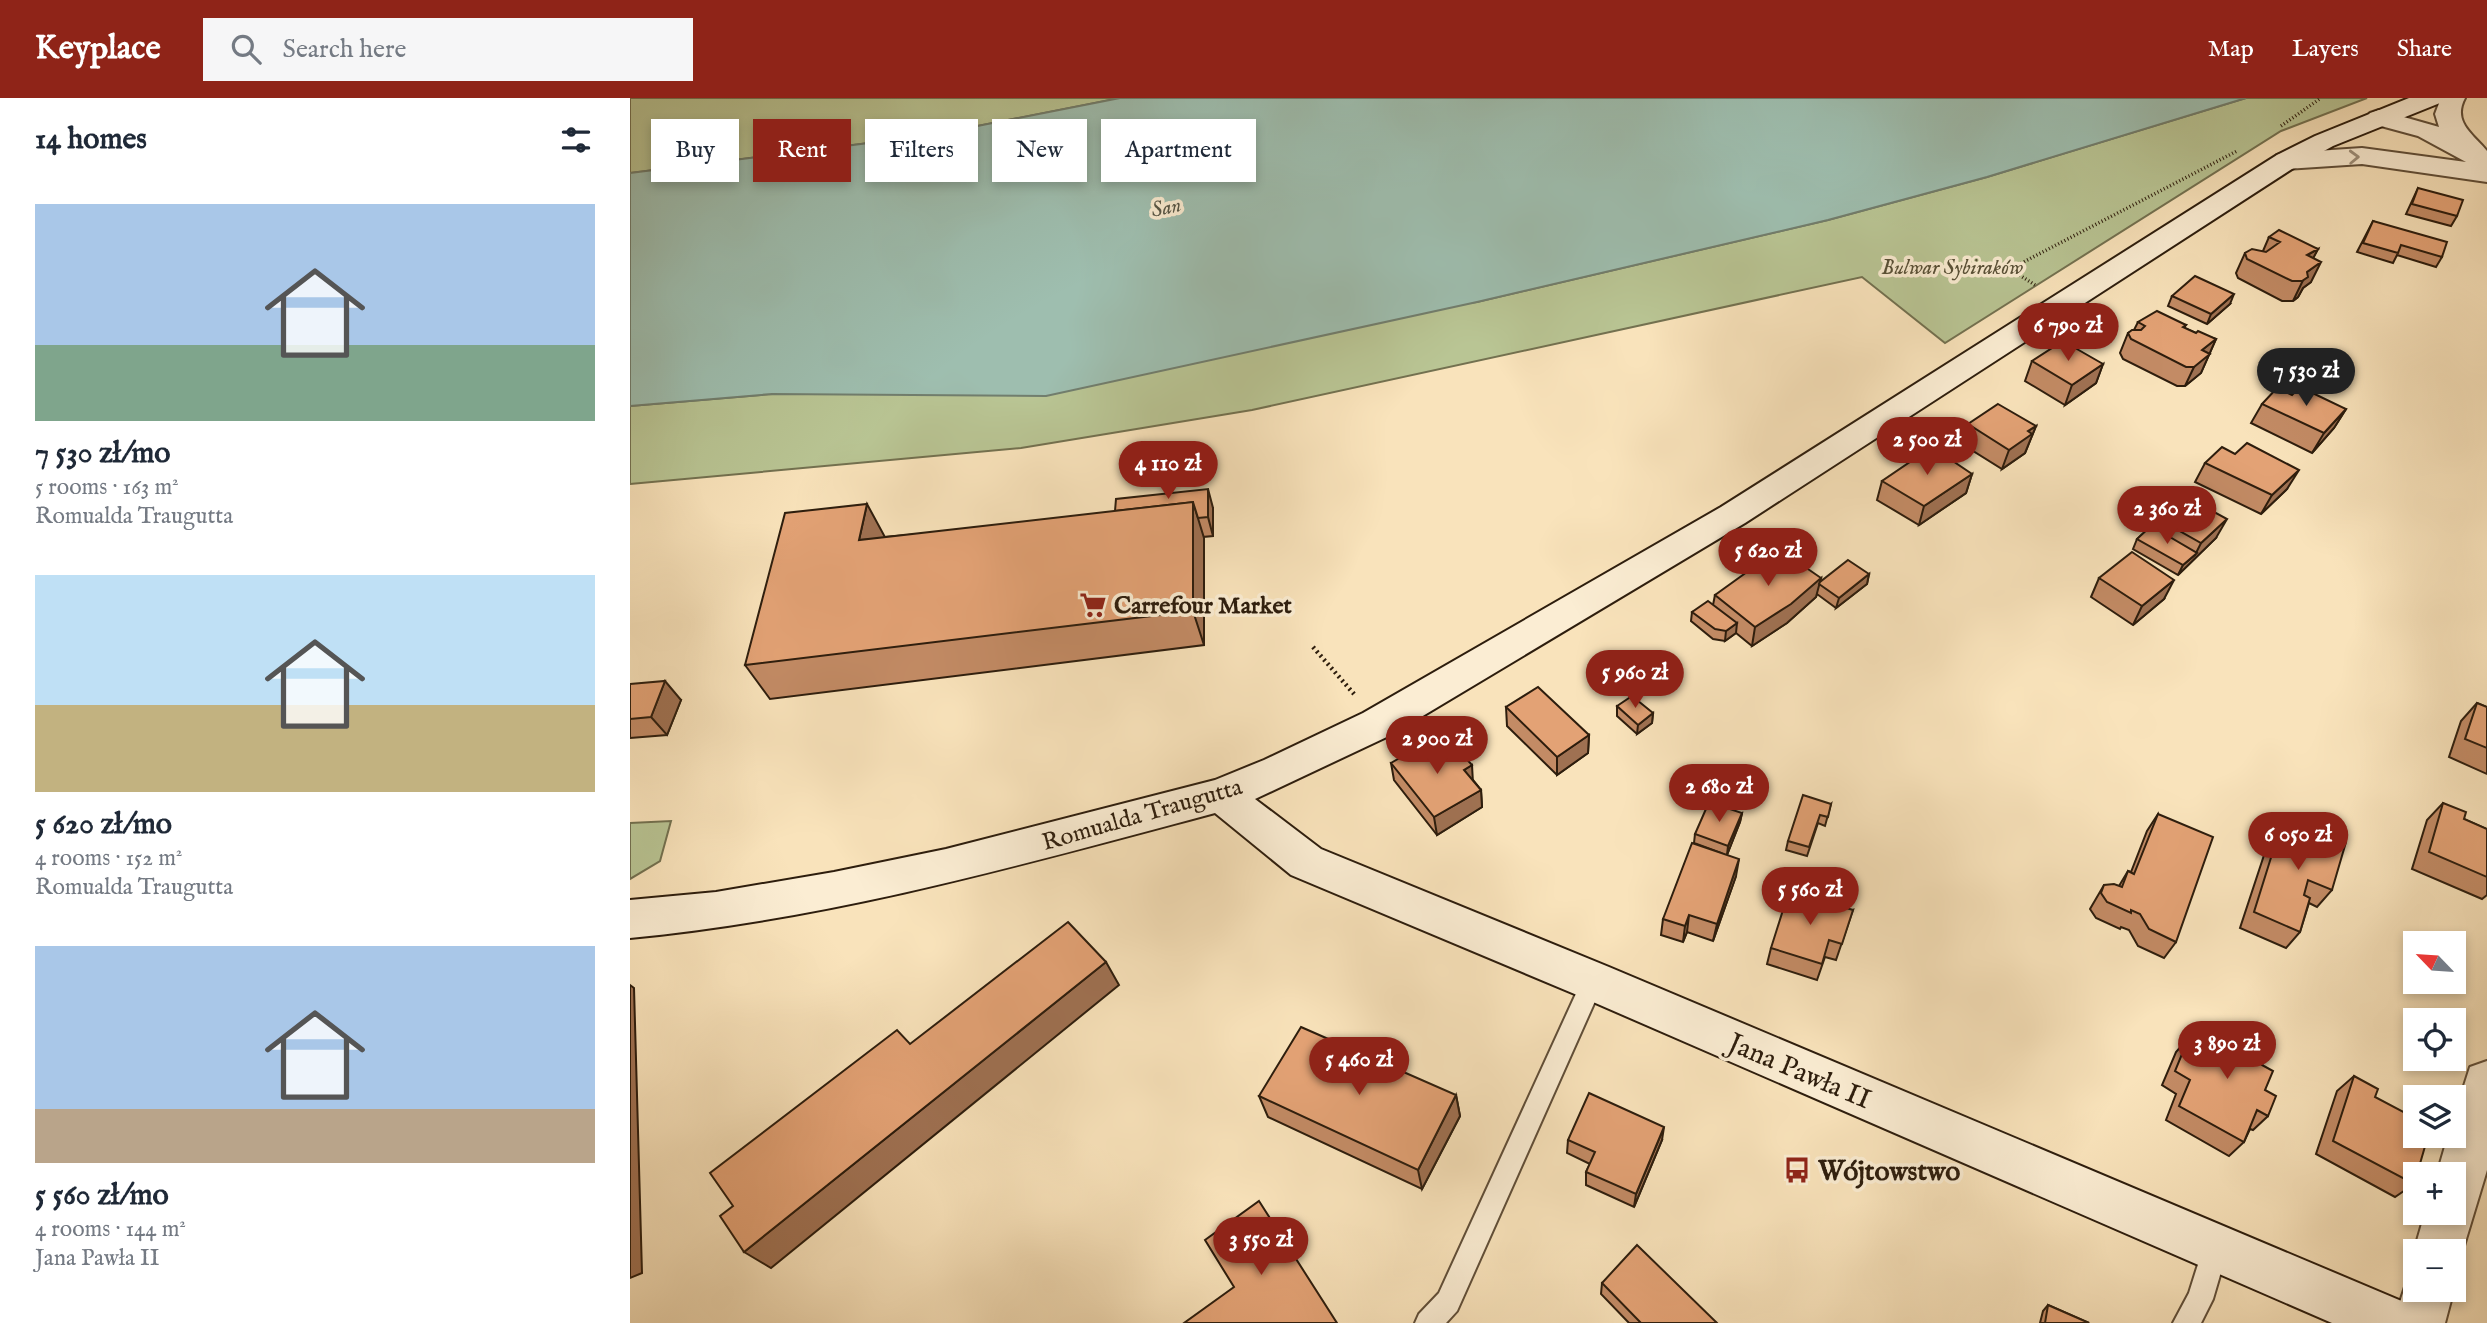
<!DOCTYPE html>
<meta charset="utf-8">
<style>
body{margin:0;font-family:"IM FELL English",serif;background:#f6f6f7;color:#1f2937;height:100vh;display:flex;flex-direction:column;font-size:26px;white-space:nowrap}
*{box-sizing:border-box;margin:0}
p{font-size:23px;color:#747a83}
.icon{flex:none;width:38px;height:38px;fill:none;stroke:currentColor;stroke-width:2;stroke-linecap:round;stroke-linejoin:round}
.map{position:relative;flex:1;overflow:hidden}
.details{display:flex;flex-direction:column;background:#fff;width:630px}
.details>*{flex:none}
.banner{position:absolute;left:21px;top:21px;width:665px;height:63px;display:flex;gap:14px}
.needle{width:46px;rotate:295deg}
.buttons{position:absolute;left:1773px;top:833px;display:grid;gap:14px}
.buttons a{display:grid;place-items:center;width:63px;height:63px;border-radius:0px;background:#fff;box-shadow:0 4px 10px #0003;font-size:35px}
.price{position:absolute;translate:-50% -60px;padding:0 16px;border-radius:24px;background:#8f2418;color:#fff;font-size:23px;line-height:46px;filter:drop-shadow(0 2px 4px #0008)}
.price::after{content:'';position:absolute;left:50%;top:42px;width:21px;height:16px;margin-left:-10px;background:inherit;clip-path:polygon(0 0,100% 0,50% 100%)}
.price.on{background:#222;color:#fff}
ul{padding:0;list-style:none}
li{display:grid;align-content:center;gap:14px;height:371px;padding:0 35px}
li span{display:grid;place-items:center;height:217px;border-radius:0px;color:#555}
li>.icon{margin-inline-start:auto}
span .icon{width:126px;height:126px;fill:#fffc;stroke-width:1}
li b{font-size:30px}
h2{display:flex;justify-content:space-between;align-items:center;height:84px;padding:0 35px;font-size:30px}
.chip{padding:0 24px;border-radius:0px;background:#fff;box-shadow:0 4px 10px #0003;font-size:24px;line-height:63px}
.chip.on{background:#8f2418;color:#fff}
header{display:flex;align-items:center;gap:42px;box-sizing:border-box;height:98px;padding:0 35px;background:#8f2418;color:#fff}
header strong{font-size:33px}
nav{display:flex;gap:38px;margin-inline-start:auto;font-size:24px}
.search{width:490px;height:63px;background:#f6f6f7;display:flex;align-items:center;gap:18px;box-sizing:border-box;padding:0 24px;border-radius:0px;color:#747a83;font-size:26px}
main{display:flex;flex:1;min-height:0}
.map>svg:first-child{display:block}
</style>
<header>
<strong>Keyplace</strong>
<div class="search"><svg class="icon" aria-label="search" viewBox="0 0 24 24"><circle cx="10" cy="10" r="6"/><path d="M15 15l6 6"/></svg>Search here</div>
<nav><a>Map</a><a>Layers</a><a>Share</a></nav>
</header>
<main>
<section class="details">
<h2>14 homes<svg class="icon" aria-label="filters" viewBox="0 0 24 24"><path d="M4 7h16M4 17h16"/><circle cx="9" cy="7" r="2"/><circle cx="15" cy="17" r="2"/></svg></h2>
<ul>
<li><span style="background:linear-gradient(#a9c7e8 65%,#7fa58c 0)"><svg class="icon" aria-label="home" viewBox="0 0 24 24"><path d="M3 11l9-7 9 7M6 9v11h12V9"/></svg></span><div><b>7 530 zł/mo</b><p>5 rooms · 163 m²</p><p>Romualda Traugutta</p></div></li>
<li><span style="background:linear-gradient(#bfe0f5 60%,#c2b280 0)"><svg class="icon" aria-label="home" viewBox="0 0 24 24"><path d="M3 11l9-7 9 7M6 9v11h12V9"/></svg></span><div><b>5 620 zł/mo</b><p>4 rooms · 152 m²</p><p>Romualda Traugutta</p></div></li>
<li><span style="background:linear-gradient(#a9c7e8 75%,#b9a48a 0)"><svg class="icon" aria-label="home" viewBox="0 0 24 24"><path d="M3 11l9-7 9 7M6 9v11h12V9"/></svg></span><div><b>5 560 zł/mo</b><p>4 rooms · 144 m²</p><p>Jana Pawła II</p></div></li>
</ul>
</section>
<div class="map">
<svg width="1857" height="1225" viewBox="0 0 1857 1225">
<rect width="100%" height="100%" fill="#f9e3bb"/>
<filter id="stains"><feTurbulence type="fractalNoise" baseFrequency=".00286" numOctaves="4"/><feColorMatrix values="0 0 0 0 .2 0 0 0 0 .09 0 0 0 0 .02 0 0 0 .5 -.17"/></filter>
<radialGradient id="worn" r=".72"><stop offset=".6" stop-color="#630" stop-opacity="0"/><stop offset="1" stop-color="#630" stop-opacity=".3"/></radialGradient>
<g fill="#b9c594" stroke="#737150" stroke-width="2">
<path d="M 0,0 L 490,0 L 302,37 L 0,75 Z"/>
<path d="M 1616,0 L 1737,0 L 1651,33 L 1315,245 L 1232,179 L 622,312 L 391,350 L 0,386 L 0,308 L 142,296 L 847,204 L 1198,122 L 1357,79 Z"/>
<path d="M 41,723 L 30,763 L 0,781 L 0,725 Z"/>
</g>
<path fill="#9ebeaf" stroke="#717e6e" stroke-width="2" d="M 490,0 L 1616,0 L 1357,79 L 1198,122 L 847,204 L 416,298 L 142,296 L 0,308 L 0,75 L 302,37 Z"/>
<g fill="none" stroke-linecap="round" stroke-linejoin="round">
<g stroke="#604e38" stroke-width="4">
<g id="lane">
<path d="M 963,873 L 971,876 L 974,883 L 827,1213 L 816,1225 L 785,1225 L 789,1216 L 809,1195 L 955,876 Z"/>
<path d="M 1585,1137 L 1594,1141 L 1598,1150 L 1583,1201 L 1571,1225 L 1543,1225 L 1559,1195 L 1576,1141 Z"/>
</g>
</g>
<g stroke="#604e38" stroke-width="4">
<g id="street">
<path d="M 1811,0 L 1835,0 C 1822,24 1843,36 1857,53 L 1857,84 L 1732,66 L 1656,71 L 1647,69 L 1643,63 L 1647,57 L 1656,55 L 1732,50 L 1836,64 L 1788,38 L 1740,25 L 1736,20 L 1740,15 L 1749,12 L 1809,29 L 1805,16 Z"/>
<path d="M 1857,963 L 1857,1072 L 1827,1171 L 1824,1172 L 1824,1153 L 1785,1153 L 1785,1156 L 1784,1153 L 1795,1115 L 1824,1115 L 1824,1076 L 1807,1076 L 1818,1038 L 1824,1038 L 1824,1019 L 1840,969 Z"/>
<path d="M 1785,1172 L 1785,1192 L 1824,1191 L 1815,1225 L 1763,1225 L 1780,1174 Z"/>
</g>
</g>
<g stroke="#2d1d0d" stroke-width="4">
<path id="secondary" d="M 1779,0 L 1813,0 L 1810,5 L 1703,48 L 1665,69 L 1115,425 L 761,637 L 625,701 L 691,751 L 979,869 L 1781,1207 L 1789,1225 L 1702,1225 L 947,897 L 661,777 L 585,715 C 391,767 200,821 0,840 L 0,802 L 86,794 L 204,774 L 316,751 L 585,682 L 634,662 L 733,615 L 1091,409 L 1647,57 L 1685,38 Z"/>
</g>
<g stroke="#2d1d0d" stroke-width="3.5" stroke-dasharray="1 2.5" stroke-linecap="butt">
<path d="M 1651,28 L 1691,0"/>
<path d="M 1405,187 L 1380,171 L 1607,53"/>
</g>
<path stroke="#2d1d0d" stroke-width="4.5" stroke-dasharray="2 3.5" stroke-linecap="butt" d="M 683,549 L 724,596"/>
<use href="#lane" fill="#fbedd3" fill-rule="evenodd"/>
<use href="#street" fill="#fbedd3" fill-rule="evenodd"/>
<use href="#secondary" fill="#fbedd3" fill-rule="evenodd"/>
</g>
<g fill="#c38b65" stroke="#2d1d0d" stroke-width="2">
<path d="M 1788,90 L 1827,118 L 1821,128 L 1776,116 Z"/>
<path d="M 1743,123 L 1812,159 L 1806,169 L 1767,157 L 1763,165 L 1727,154 Z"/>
<path d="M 1639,139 L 1688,151 L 1683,160 L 1681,184 L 1673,190 L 1668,199 L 1663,203 L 1652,203 L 1608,180 L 1606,175 L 1615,155 L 1633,153 Z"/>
<path d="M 1542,198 L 1600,206 L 1577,226 L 1538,208 Z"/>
<path d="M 1508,224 L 1556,227 L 1554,230 L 1566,235 L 1586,241 L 1571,275 L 1555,288 L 1547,288 L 1493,261 L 1490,255 L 1498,235 L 1504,232 Z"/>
<path d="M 1402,263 L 1473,266 L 1466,285 L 1435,307 L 1395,283 Z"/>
<path d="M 1662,297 L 1716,311 L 1704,330 L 1682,355 L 1621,325 L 1632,306 Z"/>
<path d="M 1338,326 L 1406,328 L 1395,355 L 1372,371 L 1332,346 Z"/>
<path d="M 1605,356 L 1657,391 L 1631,416 L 1565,384 L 1575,365 Z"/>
<path d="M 1342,376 L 1336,395 L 1289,427 L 1247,402 L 1252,383 Z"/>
<path d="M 583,410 L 583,438 L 573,439 L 574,547 L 140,601 L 115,567 L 255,439 Z"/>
<path d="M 1525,419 L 1586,440 L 1548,477 L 1503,451 L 1507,441 L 1519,430 Z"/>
<path d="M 1239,476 L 1237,486 L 1206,510 L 1187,496 L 1186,499 L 1157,525 L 1122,548 L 1106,535 L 1095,543 L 1083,541 L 1061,523 L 1062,514 L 1083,507 L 1085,497 L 1191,480 L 1190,484 Z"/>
<path d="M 1469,480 L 1534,501 L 1503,527 L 1461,499 Z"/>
<path d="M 0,586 L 51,602 L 37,637 L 0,640 Z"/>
<path d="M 1847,605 L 1857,609 L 1857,676 L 1819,659 L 1831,623 Z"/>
<path d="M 987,608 L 1023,615 L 1022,625 L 1007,636 L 987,618 Z"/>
<path d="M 876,609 L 959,637 L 958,655 L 927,677 L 877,628 Z"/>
<path d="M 761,665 L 843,682 L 851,692 L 852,709 L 807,737 L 764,682 Z"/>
<path d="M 1813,705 L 1834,721 L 1857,731 L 1857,797 L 1852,801 L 1782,771 L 1797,722 Z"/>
<path d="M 1201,706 L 1195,728 L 1188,725 L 1177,758 L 1156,752 L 1158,743 Z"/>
<path d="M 1112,715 L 1110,724 L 1097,757 L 1106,778 L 1083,843 L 1057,834 L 1053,844 L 1031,837 L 1033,821 L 1091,755 L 1064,745 L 1065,736 Z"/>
<path d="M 1528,716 L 1546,844 L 1534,860 L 1508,848 L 1499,832 L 1491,829 L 1490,831 L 1466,820 L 1460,811 L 1474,787 L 1489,788 L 1498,773 L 1501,774 L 1517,733 Z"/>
<path d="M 1654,718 L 1702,792 L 1687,809 L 1679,805 L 1670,834 L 1656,850 L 1610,830 L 1641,736 Z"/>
<path d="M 1223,812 L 1206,862 L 1195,859 L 1187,882 L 1137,866 L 1141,850 Z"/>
<path d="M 1597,926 L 1632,967 L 1638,1018 L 1623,1032 L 1620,1031 L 1614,1044 L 1599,1058 L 1536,1022 L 1546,996 L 1532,987 L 1546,954 L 1559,939 L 1572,946 L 1579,938 L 1584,941 Z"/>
<path d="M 1724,978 L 1745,999 L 1784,1086 L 1765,1099 L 1686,1056 L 1707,993 Z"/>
<path d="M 826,997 L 830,1018 L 792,1091 L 638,1019 L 629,998 Z"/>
<path d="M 938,1042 L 1032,1042 L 1004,1109 L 956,1087 L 956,1074 L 960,1066 L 937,1055 Z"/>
<path d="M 972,1185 L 1087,1225 L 999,1225 L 971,1196 Z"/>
<path d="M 1418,1207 L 1459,1225 L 1410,1225 L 1413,1213 Z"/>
</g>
<g fill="#9f7152" stroke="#2d1d0d" stroke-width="2">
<path d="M 1688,151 L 1678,170 L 1677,157 Z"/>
<path d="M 1691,164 L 1681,184 L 1673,190 L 1668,199 L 1663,203 L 1677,174 Z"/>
<path d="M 1604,196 L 1600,206 L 1577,226 L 1581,216 Z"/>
<path d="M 1586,241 L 1571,275 L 1555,288 L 1572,252 Z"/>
<path d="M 1473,266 L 1466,285 L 1435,307 L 1442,287 Z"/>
<path d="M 1716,311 L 1704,330 L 1682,355 L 1694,335 Z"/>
<path d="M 1406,328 L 1395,355 L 1372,371 L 1379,352 L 1398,333 Z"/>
<path d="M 1669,372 L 1657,391 L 1631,416 L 1642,397 Z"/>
<path d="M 1342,376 L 1336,395 L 1289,427 L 1294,408 Z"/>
<path d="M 578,391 L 583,410 L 583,438 L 578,419 Z"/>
<path d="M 563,404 L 574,440 L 574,547 L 563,513 Z"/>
<path d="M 237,406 L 256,441 L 229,442 Z"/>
<path d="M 1597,421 L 1586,440 L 1548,477 L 1553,467 L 1565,457 L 1571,445 Z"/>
<path d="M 1239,476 L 1237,486 L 1206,510 L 1209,500 Z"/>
<path d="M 1191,480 L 1186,499 L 1157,525 L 1122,548 L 1125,529 Z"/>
<path d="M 1544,482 L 1534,501 L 1503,527 L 1512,508 Z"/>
<path d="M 1107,525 L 1106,535 L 1095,543 L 1096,533 Z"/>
<path d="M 35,583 L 51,602 L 37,637 L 21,619 Z"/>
<path d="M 1023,615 L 1022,625 L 1007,636 L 1008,627 Z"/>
<path d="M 959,637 L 958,655 L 927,677 L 927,659 Z"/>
<path d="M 842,667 L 843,685 L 834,672 Z"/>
<path d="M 851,692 L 852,709 L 807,737 L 804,719 Z"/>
<path d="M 1112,715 L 1110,724 L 1097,757 L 1098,748 Z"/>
<path d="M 1109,761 L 1106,778 L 1083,843 L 1087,826 Z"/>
<path d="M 1059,817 L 1057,834 L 1053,844 L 1055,828 Z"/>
<path d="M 476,864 L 489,887 L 141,1170 L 114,1154 Z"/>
<path d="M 0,887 L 4,890 L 12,1175 L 0,1180 Z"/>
<path d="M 826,997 L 830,1018 L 792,1091 L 788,1072 Z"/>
<path d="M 1034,1029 L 1032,1042 L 1004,1109 L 1006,1096 Z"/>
</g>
<g fill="#e3a275" stroke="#2d1d0d" stroke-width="2">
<path d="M 1788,90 L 1833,102 L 1827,118 L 1782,106 Z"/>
<path d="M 1743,123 L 1817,144 L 1812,159 L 1771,147 L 1768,155 L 1733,145 Z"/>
<path d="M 1649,132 L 1688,151 L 1677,157 L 1691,164 L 1677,174 L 1678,179 L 1672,183 L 1662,183 L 1617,161 L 1615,155 L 1622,151 L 1636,154 L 1650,144 L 1639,139 Z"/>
<path d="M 1565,178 L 1604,196 L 1581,216 L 1542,198 Z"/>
<path d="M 1527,213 L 1556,227 L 1553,229 L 1566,235 L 1568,233 L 1586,241 L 1572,252 L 1580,256 L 1564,269 L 1556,269 L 1501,241 L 1498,235 L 1502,232 L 1511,232 L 1515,228 L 1508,224 Z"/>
<path d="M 1433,243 L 1473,266 L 1442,287 L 1402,263 Z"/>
<path d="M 1670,289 L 1716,311 L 1694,335 L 1632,306 L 1647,290 L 1662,297 Z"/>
<path d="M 1368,306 L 1406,328 L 1398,333 L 1402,336 L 1379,352 L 1338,326 Z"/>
<path d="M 1617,345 L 1669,372 L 1642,397 L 1575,365 L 1592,349 L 1605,356 Z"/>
<path d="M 1302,349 L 1342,376 L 1294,408 L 1252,383 Z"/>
<path d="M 578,391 L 578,419 L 568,420 L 563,404 L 485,413 L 486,401 Z"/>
<path d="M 1551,396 L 1597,421 L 1571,445 L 1525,419 Z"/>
<path d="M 563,404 L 563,513 L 115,567 L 155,415 L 237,406 L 229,442 Z"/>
<path d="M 1521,428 L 1567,455 L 1553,467 L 1507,441 Z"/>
<path d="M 1149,451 L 1191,480 L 1161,506 L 1125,529 L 1085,497 Z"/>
<path d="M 1502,454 L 1544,482 L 1512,508 L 1469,480 Z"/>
<path d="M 1218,462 L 1239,476 L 1209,500 L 1189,486 L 1190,484 Z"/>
<path d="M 1078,503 L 1107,525 L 1096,533 L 1085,531 L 1062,514 Z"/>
<path d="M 35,583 L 21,619 L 0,621 L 0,586 Z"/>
<path d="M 908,589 L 959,637 L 927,659 L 876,609 Z"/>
<path d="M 1002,598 L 1023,615 L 1008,627 L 987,608 Z"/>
<path d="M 1847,605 L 1857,609 L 1857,650 L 1835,641 Z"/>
<path d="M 806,639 L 823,659 L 831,655 L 842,667 L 834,672 L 851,692 L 804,719 L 761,665 Z"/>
<path d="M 1173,697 L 1201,706 L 1198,719 L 1190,717 L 1179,749 L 1158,743 Z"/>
<path d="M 1079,704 L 1112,715 L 1098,748 L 1065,736 Z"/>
<path d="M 1813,705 L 1836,714 L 1834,721 L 1857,731 L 1857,779 L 1799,754 Z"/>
<path d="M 1528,716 L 1583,739 L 1546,844 L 1519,831 L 1510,816 L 1501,812 L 1501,815 L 1477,804 L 1471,795 L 1474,787 L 1484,786 L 1492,789 L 1498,773 L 1504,776 Z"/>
<path d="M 1654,718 L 1716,744 L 1702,792 L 1678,782 L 1674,797 L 1680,800 L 1670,834 L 1624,814 Z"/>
<path d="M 1062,745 L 1109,761 L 1087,826 L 1059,817 L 1055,828 L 1033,821 Z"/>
<path d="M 1159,793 L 1223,812 L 1212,846 L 1199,842 L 1192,866 L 1141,850 Z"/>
<path d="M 438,824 L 476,864 L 114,1154 L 90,1118 L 103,1108 L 80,1075 L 267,932 L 280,946 Z"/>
<path d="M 1597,926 L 1640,948 L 1632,967 L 1643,973 L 1635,992 L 1646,998 L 1638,1018 L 1627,1012 L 1614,1044 L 1549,1008 L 1560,982 L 1545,973 L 1559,939 L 1574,948 L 1579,938 L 1590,944 Z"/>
<path d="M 671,929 L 826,997 L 788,1072 L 629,998 Z"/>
<path d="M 1724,978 L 1748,991 L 1745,999 L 1785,1020 L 1785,1038 L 1798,1038 L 1787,1076 L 1785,1076 L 1784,1086 L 1703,1043 Z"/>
<path d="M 959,995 L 1034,1029 L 1006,1096 L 956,1074 L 965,1054 L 938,1042 Z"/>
<path d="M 629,1103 L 707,1225 L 554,1225 L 604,1189 L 575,1142 Z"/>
<path d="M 1007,1147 L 1087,1225 L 1011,1225 L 972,1185 Z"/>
<path d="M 1418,1207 L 1459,1225 L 1415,1225 Z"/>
</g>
<defs><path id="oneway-chevron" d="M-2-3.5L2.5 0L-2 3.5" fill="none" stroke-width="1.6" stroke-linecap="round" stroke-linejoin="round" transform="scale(1.75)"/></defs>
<use stroke="#9e8f7a" href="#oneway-chevron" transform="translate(1724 59) rotate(-2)"/>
<defs>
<g id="supermarket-bare" transform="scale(2.1)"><path d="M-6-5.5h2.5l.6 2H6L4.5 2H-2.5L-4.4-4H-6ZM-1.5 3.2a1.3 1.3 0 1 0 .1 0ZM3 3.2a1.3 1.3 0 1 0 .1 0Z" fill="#8f2418" stroke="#fbedd3" stroke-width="2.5" paint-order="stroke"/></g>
<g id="bus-bare" transform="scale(2.1)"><path d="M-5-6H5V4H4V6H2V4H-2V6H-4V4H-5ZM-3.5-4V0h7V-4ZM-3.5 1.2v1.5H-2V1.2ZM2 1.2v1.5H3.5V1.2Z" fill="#8f2418" stroke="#fbedd3" stroke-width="2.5" paint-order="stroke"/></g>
</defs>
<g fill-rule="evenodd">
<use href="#supermarket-bare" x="463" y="507"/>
<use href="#bus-bare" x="1167" y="1072"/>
</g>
<g text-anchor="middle" stroke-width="7" stroke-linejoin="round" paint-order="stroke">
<g font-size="21" font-style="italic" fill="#555546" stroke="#fbedd3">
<text transform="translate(536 109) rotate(-12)" y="7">San</text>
</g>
<g font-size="21" font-style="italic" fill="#574f36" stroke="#fbedd3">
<text x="1322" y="176">Bulwar Sybiraków</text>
</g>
<g font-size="24" font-weight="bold" fill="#2d1d0d" stroke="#fbedd3" text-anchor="start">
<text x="484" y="515">Carrefour Market</text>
</g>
<g font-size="24" fill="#2d1d0d" stroke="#fbedd3">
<text transform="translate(512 716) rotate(-16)" y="8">Romualda Traugutta</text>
</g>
<g font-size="28" fill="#2d1d0d" stroke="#fbedd3">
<text transform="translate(1170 972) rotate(23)" y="10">Jana Pawła II</text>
</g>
<g font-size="28" font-weight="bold" fill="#2d1d0d" stroke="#fbedd3" text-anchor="start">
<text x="1188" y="1082">Wójtowstwo</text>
</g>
</g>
<rect width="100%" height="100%" filter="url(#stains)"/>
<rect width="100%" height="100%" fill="url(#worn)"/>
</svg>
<div class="buttons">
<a><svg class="needle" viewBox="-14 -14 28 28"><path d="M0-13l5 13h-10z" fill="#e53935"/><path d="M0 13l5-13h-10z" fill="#747a83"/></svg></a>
<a><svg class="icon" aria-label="locate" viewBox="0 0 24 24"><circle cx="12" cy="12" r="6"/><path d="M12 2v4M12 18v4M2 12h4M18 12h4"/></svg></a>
<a><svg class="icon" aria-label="layers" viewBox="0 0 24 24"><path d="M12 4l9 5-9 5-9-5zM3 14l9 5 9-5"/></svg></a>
<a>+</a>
<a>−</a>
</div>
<b class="price" style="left:1438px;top:265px">6 790 zł</b>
<b class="price on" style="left:1676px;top:310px">7 530 zł</b>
<b class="price" style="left:1297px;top:379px">2 500 zł</b>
<b class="price" style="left:538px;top:403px">4 110 zł</b>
<b class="price" style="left:1537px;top:448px">2 360 zł</b>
<b class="price" style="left:1138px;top:490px">5 620 zł</b>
<b class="price" style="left:1005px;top:612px">5 960 zł</b>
<b class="price" style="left:807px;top:678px">2 900 zł</b>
<b class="price" style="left:1089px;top:726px">2 680 zł</b>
<b class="price" style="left:1668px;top:774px">6 050 zł</b>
<b class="price" style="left:1180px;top:829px">5 560 zł</b>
<b class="price" style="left:1597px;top:983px">3 890 zł</b>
<b class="price" style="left:729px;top:999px">5 460 zł</b>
<b class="price" style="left:631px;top:1179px">3 550 zł</b>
<div class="banner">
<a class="chip">Buy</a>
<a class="chip on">Rent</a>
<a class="chip">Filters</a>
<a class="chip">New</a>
<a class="chip">Apartment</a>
</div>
</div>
</main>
